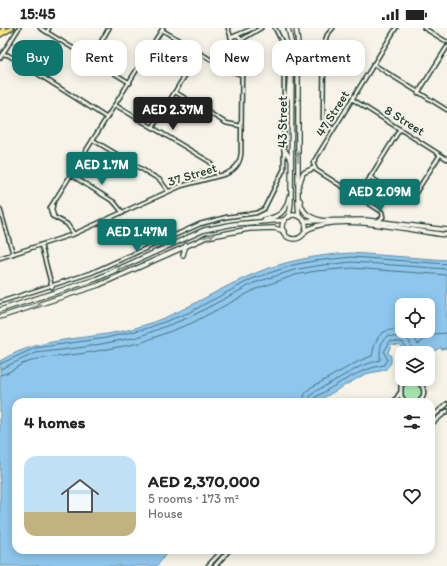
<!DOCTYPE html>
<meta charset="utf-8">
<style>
body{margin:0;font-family:Itim,sans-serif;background:#f2f2f2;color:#222;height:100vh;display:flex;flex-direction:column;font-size:15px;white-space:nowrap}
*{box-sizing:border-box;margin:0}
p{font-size:13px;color:#767676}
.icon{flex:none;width:22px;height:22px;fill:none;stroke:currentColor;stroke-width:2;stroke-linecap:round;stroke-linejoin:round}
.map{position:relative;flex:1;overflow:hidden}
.drawer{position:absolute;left:12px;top:370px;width:423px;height:156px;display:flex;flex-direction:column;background:#fff;border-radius:12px;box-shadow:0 2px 10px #0003}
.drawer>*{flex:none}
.guide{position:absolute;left:12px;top:12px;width:423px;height:36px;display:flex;gap:8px}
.fabs{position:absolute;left:395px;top:270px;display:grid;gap:8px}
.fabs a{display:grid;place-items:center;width:40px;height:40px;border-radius:8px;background:#fff;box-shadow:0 2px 10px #0003;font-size:20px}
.price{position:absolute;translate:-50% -34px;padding:0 9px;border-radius:4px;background:#0f766e;color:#fff;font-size:13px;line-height:26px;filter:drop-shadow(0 1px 2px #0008)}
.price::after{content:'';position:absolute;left:50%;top:24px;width:12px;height:9px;margin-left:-6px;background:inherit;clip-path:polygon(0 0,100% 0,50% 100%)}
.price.selected{background:#222;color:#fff}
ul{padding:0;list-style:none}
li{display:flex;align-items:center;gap:12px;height:100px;padding:0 12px}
li span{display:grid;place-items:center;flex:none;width:112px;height:80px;border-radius:12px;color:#555}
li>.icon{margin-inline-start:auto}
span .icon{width:48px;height:48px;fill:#fffc;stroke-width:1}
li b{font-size:17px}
h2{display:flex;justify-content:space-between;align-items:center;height:48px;padding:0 12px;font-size:17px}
.tag{padding:0 14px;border-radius:12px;background:#fff;box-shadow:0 2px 10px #0003;font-size:14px;line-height:36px}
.tag.selected{background:#0f766e;color:#fff}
.status{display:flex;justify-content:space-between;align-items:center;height:28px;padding:0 20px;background:#fff;direction:ltr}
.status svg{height:11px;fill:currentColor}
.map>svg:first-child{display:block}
</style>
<div class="status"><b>15:45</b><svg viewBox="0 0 49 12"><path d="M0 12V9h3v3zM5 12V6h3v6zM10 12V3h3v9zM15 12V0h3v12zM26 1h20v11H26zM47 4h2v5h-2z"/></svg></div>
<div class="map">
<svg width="447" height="538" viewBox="0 0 447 538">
<rect width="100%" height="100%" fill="#f7f3e8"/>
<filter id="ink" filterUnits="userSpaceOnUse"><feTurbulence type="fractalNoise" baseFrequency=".025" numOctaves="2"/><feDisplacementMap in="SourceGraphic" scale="8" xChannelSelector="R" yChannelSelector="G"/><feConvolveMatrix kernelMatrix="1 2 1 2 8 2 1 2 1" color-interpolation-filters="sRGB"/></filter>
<g filter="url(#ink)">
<circle fill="#aaebb4" stroke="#649474" cx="412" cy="364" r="10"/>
<path fill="#8ec6ed" stroke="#628fa3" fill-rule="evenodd" d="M 351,225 L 447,232 L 447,320 L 441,321 L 441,319 L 428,327 L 428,325 L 403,325 L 401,317 L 391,316 L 388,325 L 391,328 L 391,335 L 385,342 L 365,346 L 316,374 L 16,374 L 16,522 L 169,522 L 157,538 L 0,538 L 0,333 C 42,307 89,313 135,300 C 179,288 211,264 251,247 C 283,233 317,227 351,225 ZM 402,277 L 428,277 L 428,303 L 402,303 Z"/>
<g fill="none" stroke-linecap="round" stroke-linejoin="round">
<g stroke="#4b747e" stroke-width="1">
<path d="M 407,303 L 412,307 L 418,316 L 434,306 L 447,305"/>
<path d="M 0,336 L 35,320 L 106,310 L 148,300 L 188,285 L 252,251 L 293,237 L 314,233 L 352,229 L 447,236"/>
<path d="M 0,341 L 36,325 L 85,319 L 138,309 L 190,289 L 254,255 L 294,242 L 315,238 L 352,234 L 447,241"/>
<path d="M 0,347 L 7,345 L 22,336 L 38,331 L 86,325 L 140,315 L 192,295 L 256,261 L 295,247 L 316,243 L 352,240 L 447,247"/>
<path d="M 303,374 L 305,366 L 310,360 L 359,333 L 372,328 C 376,308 380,300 402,302"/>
<path d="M 309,374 L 310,369 L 314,364 L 361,338 L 380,332 C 380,324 379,315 387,308 L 406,310 L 410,314 L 412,325"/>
<path d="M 314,374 L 316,369 C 337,356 360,341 384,337 L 387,331 L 384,324 L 390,313 L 403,314 L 407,325"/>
</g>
<g stroke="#1f3d34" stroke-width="5.5">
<g id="minor">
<path d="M 40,0 L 130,55"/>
<path d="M 228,0 L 231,10"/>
<path d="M 424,0 L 447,14"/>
<path d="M 162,2 L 228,42 L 242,47"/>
<path d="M 47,4 L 49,0"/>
<path d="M 237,7 L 254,0"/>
<path d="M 241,12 L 261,0"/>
<path d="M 234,16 L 240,14 L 240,10 L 237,7 L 232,9 C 229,15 236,18 239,22"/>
<path d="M 2,26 L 8,27 L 107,90"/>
<path d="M 0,30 L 19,0"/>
<path d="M 91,31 L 109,0"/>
<path d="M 373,36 L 447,82"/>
<path d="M 175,64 L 226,95 L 241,98"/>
<path d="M 418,65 L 447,19"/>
<path d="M 352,71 L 447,131"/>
<path d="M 115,77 L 210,134 L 218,148"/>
<path d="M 153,99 L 199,25"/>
<path d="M 333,101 L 325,95 L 323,90 L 324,17 L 327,7 L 333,0"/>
<path d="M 93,112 L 160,152 L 168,163"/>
<path d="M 71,147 L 114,174 L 123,185"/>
<path d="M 370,149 L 405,171 L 411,172 L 440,127"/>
<path d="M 358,169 L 400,101"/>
<path d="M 53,177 L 52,182 L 54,188"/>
<path d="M 0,181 L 13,226"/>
<path d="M 378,193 L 383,189 L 382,184 L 316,142 L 313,135 L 396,0"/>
<path d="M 74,206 L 67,196 L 52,188 L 50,180 L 163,0"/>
<path d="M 41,217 L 52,259"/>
<path d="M 0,230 L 74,206 L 181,158 L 226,146 C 235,142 240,135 241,126 L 242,31 L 240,14"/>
<path d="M 0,274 L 91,245 L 200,196 L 227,189 L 256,185 L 264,181 L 284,141 L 284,18 L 275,0"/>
</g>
</g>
<g stroke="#1f3d34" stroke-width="6">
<g id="tertiary">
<path d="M 394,374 L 400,365"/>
<path d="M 405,374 L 401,368 L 401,358 C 413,343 433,361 419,374"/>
<path d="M 431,390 L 447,376"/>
<path d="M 431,396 L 447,383"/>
<path d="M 208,538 L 223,522"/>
<path d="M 215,538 L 229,522"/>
</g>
</g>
<g stroke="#1f3d34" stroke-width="6">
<g id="secondary">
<path d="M 288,0 L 292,17 L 291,175 L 289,189"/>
<path d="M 296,0 L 298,16 L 298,175 L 299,188"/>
<path d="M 284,79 L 288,70 L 290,43"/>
<path d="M 284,121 L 291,132"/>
<path d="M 299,157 L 303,145 L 314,140"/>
<path d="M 300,172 C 302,184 308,189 320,192"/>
<circle cx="294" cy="199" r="12"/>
<path d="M 264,192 C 278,189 286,185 289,169"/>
<path d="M 304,193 L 366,192 L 447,202"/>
<path d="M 305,203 C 338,183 409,203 447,207"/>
<path d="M 160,214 L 174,215"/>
<path d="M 183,227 L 186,217"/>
<path d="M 0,282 L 96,251 L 204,202 L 234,196 L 285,192"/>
<path d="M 0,289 L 99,257 L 207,209 L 249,201 L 274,200 L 284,203"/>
</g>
</g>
<g stroke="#1f3d34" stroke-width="6">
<g id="primary">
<path d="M 0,6 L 4,0"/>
<path d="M 0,7 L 12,0"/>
</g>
</g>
<use href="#minor" stroke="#f7f3e8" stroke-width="2.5"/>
<use href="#tertiary" stroke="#f7f3e8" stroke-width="3"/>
<use href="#secondary" stroke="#f7f3e8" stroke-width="3.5"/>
<use href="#primary" stroke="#f8e281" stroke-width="3.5"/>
</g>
<defs><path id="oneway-solid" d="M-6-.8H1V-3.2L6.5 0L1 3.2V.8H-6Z"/></defs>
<g fill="#8b988e">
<use href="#oneway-solid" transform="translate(298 129) rotate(-90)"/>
<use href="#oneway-solid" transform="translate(209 208) rotate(-17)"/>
<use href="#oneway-solid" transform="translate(122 240) rotate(156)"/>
<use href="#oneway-solid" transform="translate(37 278) rotate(-16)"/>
</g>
</g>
<g text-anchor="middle" stroke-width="4" stroke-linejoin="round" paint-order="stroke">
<g font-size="13" fill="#1f3d34" stroke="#f7f3e8">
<text transform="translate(332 85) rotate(-58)" y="5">47 Street</text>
<text transform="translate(405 92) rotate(32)" y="5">8 Street</text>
<text transform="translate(282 94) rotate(-90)" y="5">43 Street</text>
<text transform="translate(192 146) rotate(-17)" y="5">37 Street</text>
</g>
</g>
</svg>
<div class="fabs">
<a><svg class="icon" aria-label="locate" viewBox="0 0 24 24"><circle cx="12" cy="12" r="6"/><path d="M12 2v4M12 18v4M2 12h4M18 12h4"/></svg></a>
<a><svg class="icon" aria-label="layers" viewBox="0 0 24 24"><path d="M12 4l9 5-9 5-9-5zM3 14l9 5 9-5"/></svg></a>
</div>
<b class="price selected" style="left:173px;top:103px">AED 2.37M</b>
<b class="price" style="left:102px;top:158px">AED 1.7M</b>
<b class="price" style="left:380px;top:185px">AED 2.09M</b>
<b class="price" style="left:137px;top:225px">AED 1.47M</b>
<div class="guide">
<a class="tag selected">Buy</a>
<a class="tag">Rent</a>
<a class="tag">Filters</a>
<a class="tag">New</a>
<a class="tag">Apartment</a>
</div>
<section class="drawer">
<h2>4 homes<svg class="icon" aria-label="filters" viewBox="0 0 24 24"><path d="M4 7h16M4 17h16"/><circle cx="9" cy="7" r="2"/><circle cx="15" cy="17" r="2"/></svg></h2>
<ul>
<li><span style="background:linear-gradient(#bfe0f5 70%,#c2b280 0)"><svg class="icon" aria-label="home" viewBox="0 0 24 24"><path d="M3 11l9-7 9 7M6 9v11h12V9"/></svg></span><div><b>AED 2,370,000</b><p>5 rooms · 173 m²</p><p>House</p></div><svg class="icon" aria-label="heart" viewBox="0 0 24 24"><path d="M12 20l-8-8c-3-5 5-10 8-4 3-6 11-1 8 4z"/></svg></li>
</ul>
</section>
</div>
